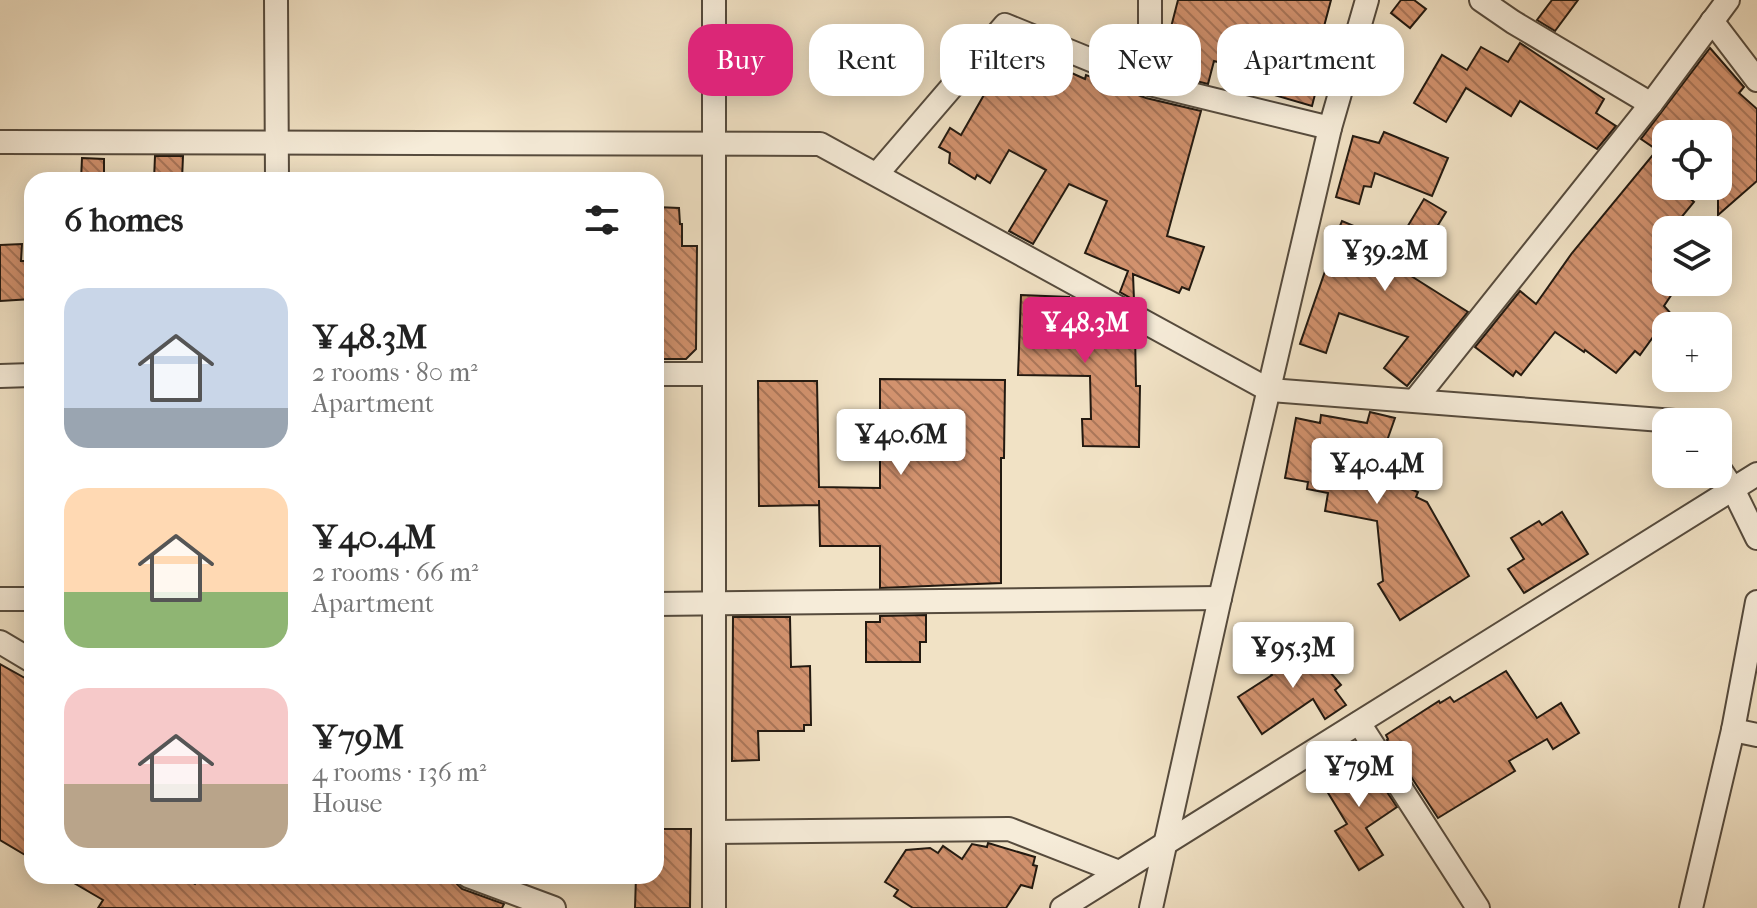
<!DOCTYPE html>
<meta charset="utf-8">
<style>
body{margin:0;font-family:"IM FELL French Canon",serif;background:#f6f6f6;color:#222;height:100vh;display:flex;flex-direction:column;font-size:30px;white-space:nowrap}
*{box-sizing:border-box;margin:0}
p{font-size:26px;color:#767676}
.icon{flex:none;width:44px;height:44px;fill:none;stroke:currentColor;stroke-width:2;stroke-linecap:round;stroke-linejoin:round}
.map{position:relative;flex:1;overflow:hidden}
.panel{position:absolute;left:24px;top:172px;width:640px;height:712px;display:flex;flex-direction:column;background:#fff;border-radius:24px;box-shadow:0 4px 20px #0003}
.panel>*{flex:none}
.banner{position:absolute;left:688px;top:24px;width:760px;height:72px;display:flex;gap:16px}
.fabs{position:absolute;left:1652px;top:120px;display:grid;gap:16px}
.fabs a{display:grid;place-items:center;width:80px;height:80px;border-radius:16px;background:#fff;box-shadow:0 4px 20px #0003;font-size:40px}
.price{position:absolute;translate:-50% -68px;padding:0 18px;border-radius:8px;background:#fff;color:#222;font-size:26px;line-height:52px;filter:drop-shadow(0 2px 4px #0008)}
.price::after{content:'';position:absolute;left:50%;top:48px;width:24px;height:18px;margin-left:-12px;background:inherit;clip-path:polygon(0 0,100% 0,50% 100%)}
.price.selected{background:#db2777;color:#fff}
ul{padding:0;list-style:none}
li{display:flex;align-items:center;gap:24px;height:200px;padding:0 40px}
li span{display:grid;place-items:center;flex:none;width:224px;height:160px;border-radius:24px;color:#555}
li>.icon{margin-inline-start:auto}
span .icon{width:96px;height:96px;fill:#fffc;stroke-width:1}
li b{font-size:34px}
h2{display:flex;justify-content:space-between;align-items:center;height:96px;padding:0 40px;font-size:34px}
.pill{padding:0 28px;border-radius:24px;background:#fff;box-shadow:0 4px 20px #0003;font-size:28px;line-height:72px}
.pill.selected{background:#db2777;color:#fff}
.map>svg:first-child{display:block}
</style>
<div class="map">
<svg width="1757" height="908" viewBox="0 0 1757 908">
<defs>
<pattern id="building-back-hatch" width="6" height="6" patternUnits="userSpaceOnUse" patternTransform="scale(2)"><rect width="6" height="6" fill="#d2926e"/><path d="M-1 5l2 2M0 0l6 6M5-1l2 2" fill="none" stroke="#aa7659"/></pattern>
</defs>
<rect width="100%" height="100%" fill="#f1e2c5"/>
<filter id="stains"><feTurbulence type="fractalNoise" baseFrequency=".0025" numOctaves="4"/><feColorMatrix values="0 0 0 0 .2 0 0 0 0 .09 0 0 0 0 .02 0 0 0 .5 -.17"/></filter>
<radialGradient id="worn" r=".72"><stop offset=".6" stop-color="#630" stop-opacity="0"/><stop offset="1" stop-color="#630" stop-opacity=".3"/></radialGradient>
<g fill="url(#building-back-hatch)" stroke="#221910" stroke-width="2">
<path d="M 1178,0 L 1331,0 L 1313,68 L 1314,73 L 1320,75 L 1312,106 L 1250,88 L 1255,72 L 1214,61 L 1208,84 L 1172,75 L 1182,38 L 1169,35 Z"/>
<path d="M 1401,0 L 1414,0 L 1426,9 L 1410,28 L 1391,13 Z"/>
<path d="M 1552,0 L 1578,0 L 1555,31 L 1537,20 Z"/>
<path d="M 1520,43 L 1604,99 L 1596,113 L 1616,126 L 1597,149 L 1520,101 L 1511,116 L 1466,88 L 1446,122 L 1414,103 L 1442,55 L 1467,70 L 1481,47 L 1508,62 Z"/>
<path d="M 1012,46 L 1043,65 L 1045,61 L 1085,79 L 1086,75 L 1146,98 L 1201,111 L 1167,236 L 1204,247 L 1189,290 L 1182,287 L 1179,293 L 1133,274 L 1134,300 L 1120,292 L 1128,271 L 1085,253 L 1107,201 L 1069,184 L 1033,244 L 1009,231 L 1046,170 L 1009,150 L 990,183 L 977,175 L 975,179 L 949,163 L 950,153 L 939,147 L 950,128 L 961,135 Z"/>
<path d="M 1710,48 L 1744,87 L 1739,93 L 1757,109 L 1757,181 L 1718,215 L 1718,134 L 1666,134 L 1666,186 L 1675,186 L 1694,202 L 1671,230 L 1666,230 L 1666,282 L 1680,282 L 1664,306 L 1682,326 L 1661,326 L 1640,355 L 1635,351 L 1616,373 L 1585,350 L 1584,352 L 1555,332 L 1521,375 L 1516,371 L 1513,376 L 1475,347 L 1520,291 L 1536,304 L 1572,253 L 1657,150 L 1641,139 Z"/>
<path d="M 1384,132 L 1448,158 L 1432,196 L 1375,173 L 1371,187 L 1364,186 L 1359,204 L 1336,197 L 1353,136 L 1379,143 Z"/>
<path d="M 155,156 L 183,156 L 182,180 L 154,180 Z"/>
<path d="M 82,158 L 104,159 L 104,180 L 81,180 Z"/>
<path d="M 1424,199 L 1446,212 L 1408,274 L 1468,312 L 1407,386 L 1384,368 L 1408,337 L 1339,313 L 1326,353 L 1300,344 L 1332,251 L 1330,250 L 1342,221 L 1397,244 Z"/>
<path d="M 656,207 L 679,208 L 680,224 L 682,224 L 682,246 L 697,246 L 696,349 L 686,359 L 661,359 L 660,351 L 656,351 Z"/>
<path d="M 22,244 L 21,261 L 32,261 L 32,299 L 0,301 L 0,245 Z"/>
<path d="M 1021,295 L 1069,297 L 1068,319 L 1110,319 L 1135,332 L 1136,386 L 1140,386 L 1139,447 L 1083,446 L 1082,419 L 1091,419 L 1090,376 L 1018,375 Z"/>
<path d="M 880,379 L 1005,380 L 1004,458 L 1001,458 L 1001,583 L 880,588 L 880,546 L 820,546 L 819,500 L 819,505 L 759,506 L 758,381 L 817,381 L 819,487 L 880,488 Z"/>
<path d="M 1370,412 L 1395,418 L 1377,469 L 1398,484 L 1418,492 L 1416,497 L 1427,502 L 1469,576 L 1400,620 L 1378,584 L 1383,581 L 1377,521 L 1325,511 L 1328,493 L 1307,489 L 1308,482 L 1285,478 L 1296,418 L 1320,423 L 1321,415 L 1367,423 Z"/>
<path d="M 1562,512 L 1588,554 L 1524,593 L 1508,569 L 1524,559 L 1511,538 L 1539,521 L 1542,525 Z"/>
<path d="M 926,615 L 926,642 L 920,642 L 920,662 L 866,662 L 866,622 L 880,622 L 880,616 Z"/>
<path d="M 733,617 L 790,617 L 791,667 L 810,666 L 811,725 L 804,725 L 804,731 L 758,731 L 759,760 L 732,761 Z"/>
<path d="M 1323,640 L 1324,665 L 1341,685 L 1335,690 L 1346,705 L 1325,719 L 1313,699 L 1262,734 L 1238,697 L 1272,675 L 1268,670 L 1299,651 L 1302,656 Z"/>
<path d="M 0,664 L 32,682 L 32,859 L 0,840 Z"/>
<path d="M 1506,671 L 1537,718 L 1561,703 L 1579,733 L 1553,749 L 1547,739 L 1509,761 L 1515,771 L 1438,818 L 1387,740 L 1388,739 L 1386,735 L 1439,701 L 1440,703 L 1450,697 L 1454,702 Z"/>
<path d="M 1363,756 L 1397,807 L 1366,828 L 1383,855 L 1359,870 L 1335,831 L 1347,824 L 1322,783 Z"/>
<path d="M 656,829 L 691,829 L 690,908 L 635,908 L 636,876 L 656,876 Z"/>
<path d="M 988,843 L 1035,857 L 1033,865 L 1037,866 L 1032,888 L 1021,885 L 1006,908 L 913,908 L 894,896 L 898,890 L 885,882 L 906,850 L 930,848 L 938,853 L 943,846 L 962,859 L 972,844 L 987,847 Z"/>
<path d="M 62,876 L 181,876 L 195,884 L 200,876 L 454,876 L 457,884 L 462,889 L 504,904 L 502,908 L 98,908 L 103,900 Z"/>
</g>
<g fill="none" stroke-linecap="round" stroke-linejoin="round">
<g stroke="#564b3d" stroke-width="26">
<g id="street">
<path d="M 276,0 L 277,180"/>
<path d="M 1481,0 L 1513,22 L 1651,104"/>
<path d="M 1712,21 L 1757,80"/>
<path d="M 1150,84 L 1150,0"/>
<path d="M 0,142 L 820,144 L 1269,390 L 1688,422"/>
<path d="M 877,174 L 1005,25 L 1150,84 L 1330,128"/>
<path d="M 656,374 L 714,374"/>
<path d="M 0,376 L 32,375"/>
<path d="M 1415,400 L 1651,104 L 1728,0"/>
<path d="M 1718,466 L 1733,489 L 1757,538"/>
<path d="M 0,599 L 32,599"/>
<path d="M 656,604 L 1220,598"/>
<path d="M 0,642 L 32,661"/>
<path d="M 1359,723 L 1478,908"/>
<path d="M 1733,730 L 1757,735"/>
<path d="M 714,832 L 1009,829 L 1119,872"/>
<path d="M 468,876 L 554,908"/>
<path d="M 714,908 L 714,0"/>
<path d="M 1062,908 L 1757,474"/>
<path d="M 1151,908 L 1220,598 L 1330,128 L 1367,0"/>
<path d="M 1691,908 L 1733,730 L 1757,602"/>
</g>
</g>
<use href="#street" stroke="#f6ecd9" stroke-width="22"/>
</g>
<rect width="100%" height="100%" filter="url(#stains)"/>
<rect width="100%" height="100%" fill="url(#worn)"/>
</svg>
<div class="fabs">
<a><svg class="icon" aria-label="locate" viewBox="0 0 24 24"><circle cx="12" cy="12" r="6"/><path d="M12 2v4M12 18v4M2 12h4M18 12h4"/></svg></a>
<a><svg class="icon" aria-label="layers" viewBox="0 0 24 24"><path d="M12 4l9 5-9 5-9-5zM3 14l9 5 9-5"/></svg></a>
<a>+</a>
<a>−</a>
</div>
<b class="price" style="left:1385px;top:293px">¥39.2M</b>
<b class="price selected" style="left:1085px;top:365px">¥48.3M</b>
<b class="price" style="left:901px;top:477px">¥40.6M</b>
<b class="price" style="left:1377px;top:506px">¥40.4M</b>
<b class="price" style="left:1293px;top:690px">¥95.3M</b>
<b class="price" style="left:1359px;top:809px">¥79M</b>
<div class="banner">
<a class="pill selected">Buy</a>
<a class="pill">Rent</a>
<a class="pill">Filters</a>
<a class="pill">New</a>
<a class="pill">Apartment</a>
</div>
<section class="panel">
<h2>6 homes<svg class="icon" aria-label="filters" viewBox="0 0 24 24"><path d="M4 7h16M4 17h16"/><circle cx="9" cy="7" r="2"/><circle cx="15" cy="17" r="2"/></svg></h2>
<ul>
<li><span style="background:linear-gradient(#c9d6e8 75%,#9aa5b1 0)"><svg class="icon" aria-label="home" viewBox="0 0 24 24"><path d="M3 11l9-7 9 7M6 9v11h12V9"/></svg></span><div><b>¥48.3M</b><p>2 rooms · 80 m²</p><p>Apartment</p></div></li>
<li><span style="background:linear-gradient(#ffd9b3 65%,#8fb573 0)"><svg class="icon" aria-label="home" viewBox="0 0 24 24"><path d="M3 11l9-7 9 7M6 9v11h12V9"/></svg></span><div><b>¥40.4M</b><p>2 rooms · 66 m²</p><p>Apartment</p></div></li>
<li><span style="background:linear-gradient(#f6c9c9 60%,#b9a48a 0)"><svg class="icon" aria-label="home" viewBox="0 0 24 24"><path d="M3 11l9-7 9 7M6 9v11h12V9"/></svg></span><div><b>¥79M</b><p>4 rooms · 136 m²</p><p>House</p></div></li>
</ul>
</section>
</div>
